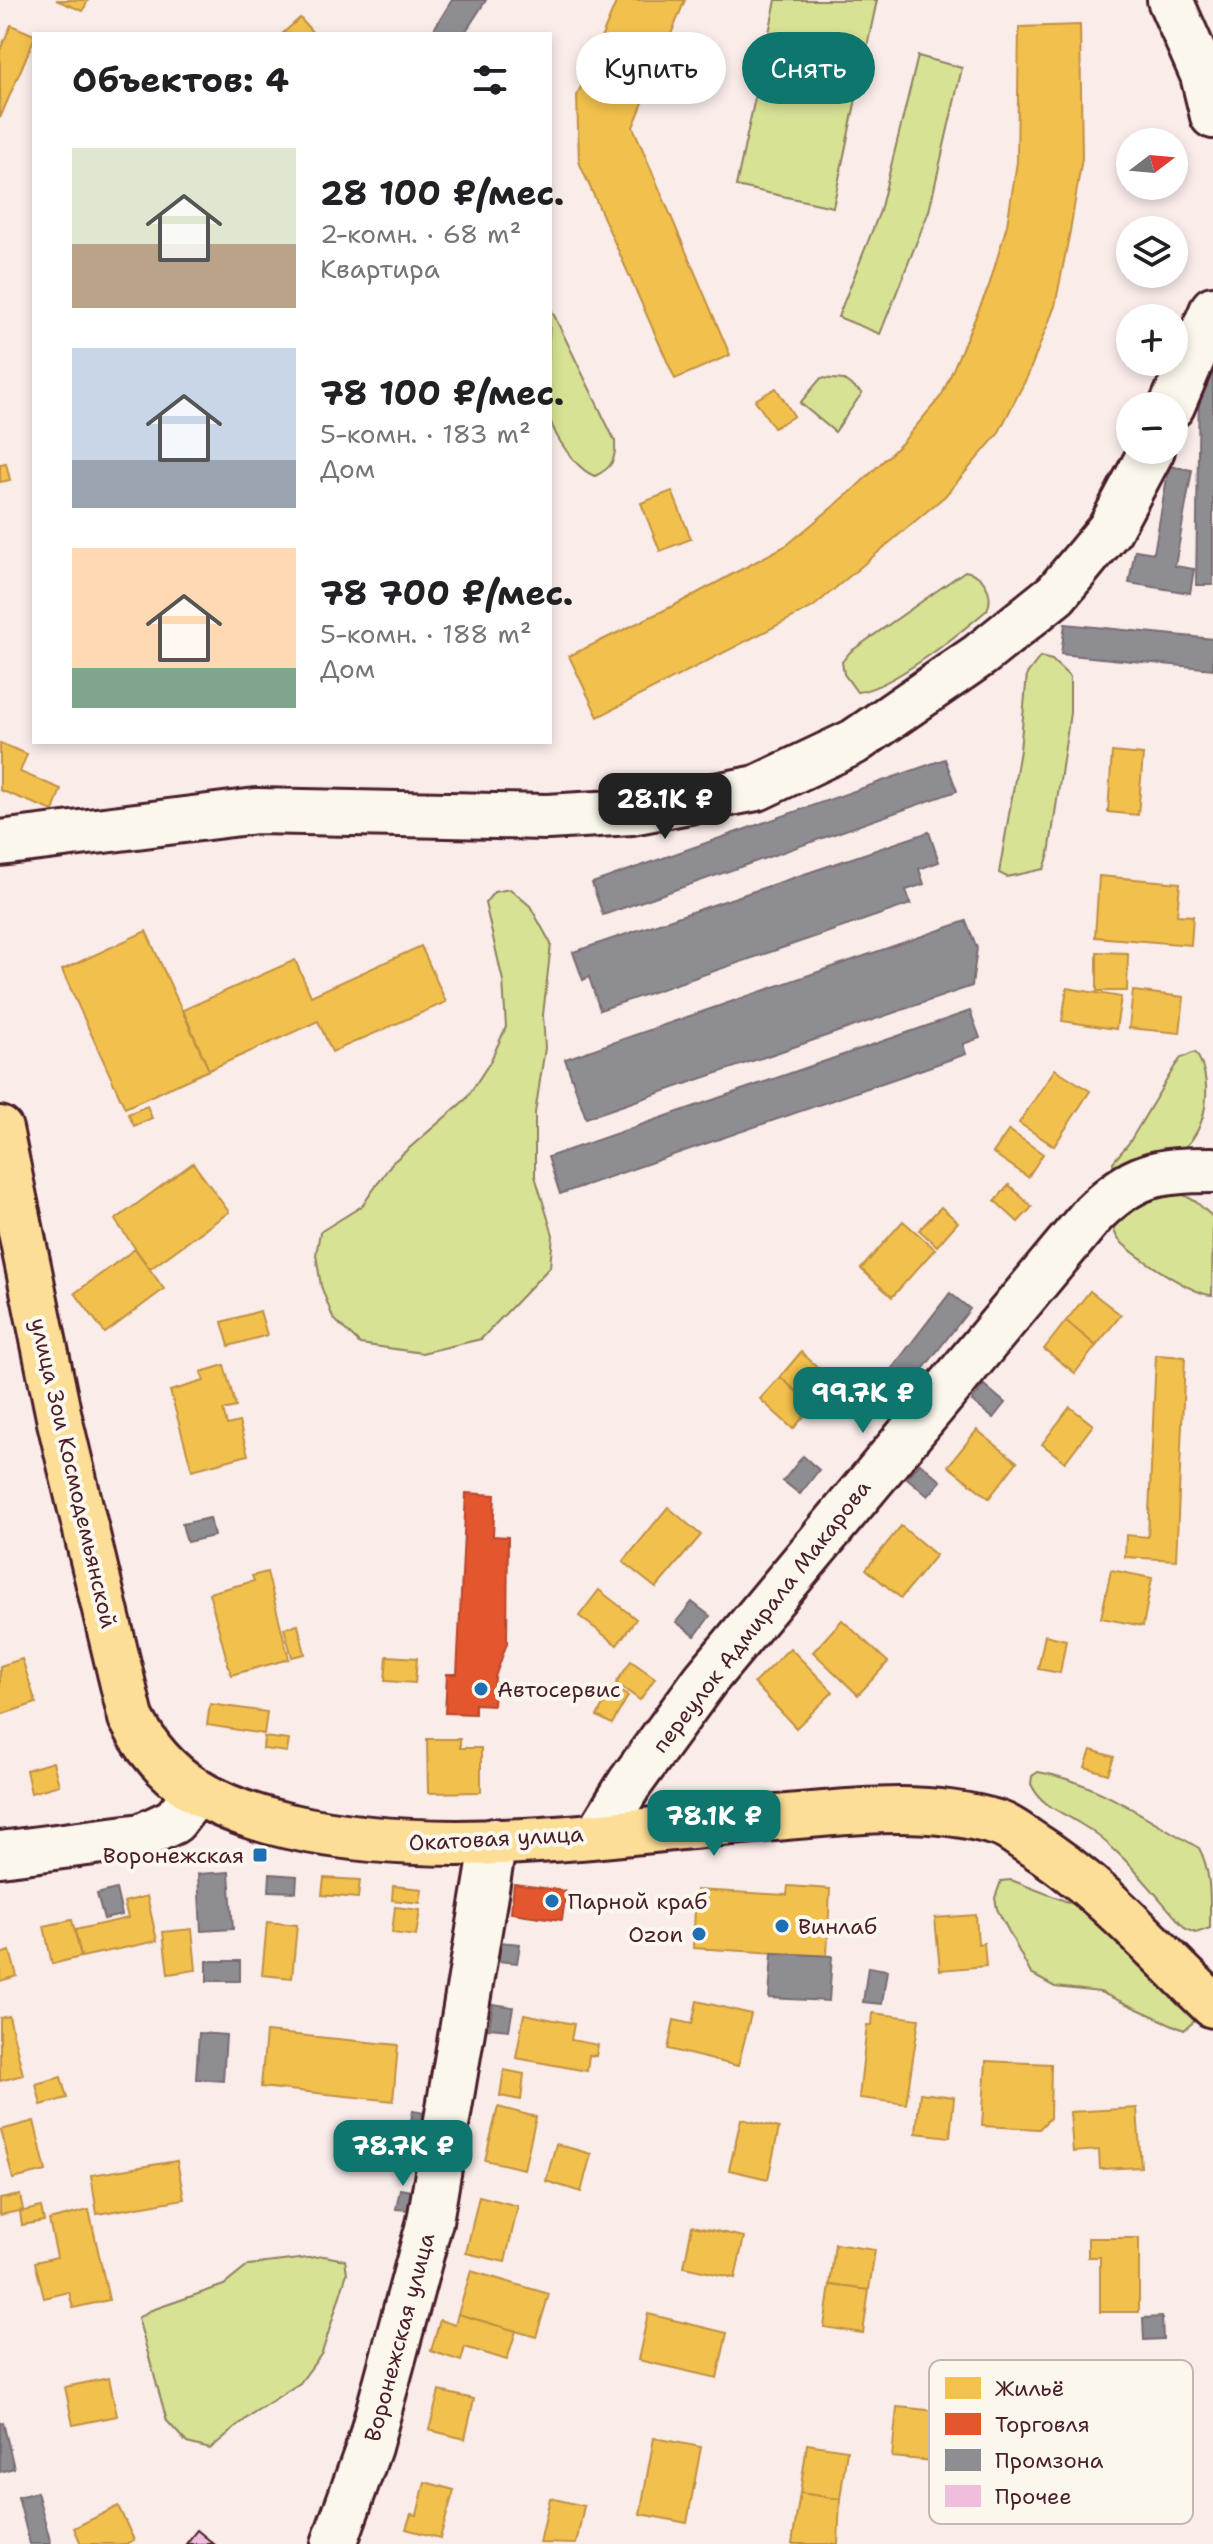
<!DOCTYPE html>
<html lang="ru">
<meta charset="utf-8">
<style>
body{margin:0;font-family:"Shantell Sans",sans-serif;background:#f6f6f6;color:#202124;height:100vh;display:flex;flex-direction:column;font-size:30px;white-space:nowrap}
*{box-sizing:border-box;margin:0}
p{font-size:26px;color:#757577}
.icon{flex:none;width:44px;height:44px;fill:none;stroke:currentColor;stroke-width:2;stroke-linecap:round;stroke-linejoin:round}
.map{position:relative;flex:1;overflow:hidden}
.panel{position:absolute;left:32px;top:32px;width:520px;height:712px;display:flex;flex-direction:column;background:#fff;border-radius:0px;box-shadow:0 4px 12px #0003}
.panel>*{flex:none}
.banner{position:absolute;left:576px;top:32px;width:516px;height:72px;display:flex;gap:16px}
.needle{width:52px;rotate:74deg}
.fabs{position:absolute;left:1116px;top:128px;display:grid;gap:16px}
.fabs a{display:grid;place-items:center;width:72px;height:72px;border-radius:50%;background:#fff;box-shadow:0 4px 12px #0003;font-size:40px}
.price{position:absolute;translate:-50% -68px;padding:0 18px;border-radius:16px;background:#0f766e;color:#fff;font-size:26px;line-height:52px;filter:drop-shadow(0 2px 4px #0008)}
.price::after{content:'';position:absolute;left:50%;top:48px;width:24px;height:18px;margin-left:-12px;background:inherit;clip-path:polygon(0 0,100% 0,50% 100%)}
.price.active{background:#222;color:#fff}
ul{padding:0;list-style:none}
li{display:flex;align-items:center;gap:24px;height:200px;padding:0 40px}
li span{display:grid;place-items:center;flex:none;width:224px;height:160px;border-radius:0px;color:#555}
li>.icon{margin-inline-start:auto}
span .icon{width:96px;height:96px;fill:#fffc;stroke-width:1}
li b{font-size:34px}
h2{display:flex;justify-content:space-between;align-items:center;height:96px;padding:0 40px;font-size:34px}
.pill{padding:0 28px;border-radius:36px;background:#fff;box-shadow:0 4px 12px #0003;font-size:28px;line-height:72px}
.pill.active{background:#0f766e;color:#fff}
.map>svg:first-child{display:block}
</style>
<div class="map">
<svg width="1213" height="2544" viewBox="0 0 1213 2544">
<rect width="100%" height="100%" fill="#f9ece9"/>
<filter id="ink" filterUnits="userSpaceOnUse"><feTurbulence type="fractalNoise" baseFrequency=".0125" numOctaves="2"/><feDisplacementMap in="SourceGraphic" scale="16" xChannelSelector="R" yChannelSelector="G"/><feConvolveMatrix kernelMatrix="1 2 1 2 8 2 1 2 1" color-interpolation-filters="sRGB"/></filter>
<g filter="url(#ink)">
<g fill="#d7e295" stroke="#908060" stroke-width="2">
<path d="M 776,0 L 877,0 L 833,207 L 736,186 Z"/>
<path d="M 918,56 L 962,68 L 929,211 L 880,334 L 838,317 L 880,211 Z"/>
<path d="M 550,307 L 615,441 C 616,460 612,468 595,476 C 577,470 555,438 550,419 C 545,398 550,332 550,307 Z"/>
<path d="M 821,378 L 844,380 L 862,393 L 835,432 L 800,403 Z"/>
<path d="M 965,571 C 983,574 995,593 987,610 C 960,633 891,689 857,692 L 844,674 L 842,662 L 850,652 Z"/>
<path d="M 1040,657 L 1052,660 L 1070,677 L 1070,713 L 1049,854 L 1044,869 L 1007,877 L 999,873 L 1020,750 L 1027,674 Z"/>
<path d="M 510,889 L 530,906 L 551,944 L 543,1015 L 545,1048 L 535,1113 L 535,1176 L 553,1235 L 550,1267 L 481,1339 L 422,1353 L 360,1344 L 333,1318 L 321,1286 L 316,1255 L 320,1232 L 362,1206 L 392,1163 L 466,1099 L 490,1062 L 506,1027 L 503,981 L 485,903 L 494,892 Z"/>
<path d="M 1195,1052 C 1213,1075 1210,1130 1181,1150 C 1164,1162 1134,1164 1114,1169 L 1113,1162 L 1129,1143 L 1175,1066 L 1181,1058 Z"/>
<path d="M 1171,1188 L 1195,1201 L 1213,1217 L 1212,1295 C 1193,1295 1135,1256 1120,1241 C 1115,1236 1114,1231 1113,1225 L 1120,1214 Z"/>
<path d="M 1038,1772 C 1095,1781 1149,1820 1199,1848 C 1212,1872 1210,1902 1210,1928 L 1196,1933 L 1186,1929 C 1154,1894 1121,1847 1079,1823 C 1060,1811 1041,1806 1031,1784 L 1032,1776 Z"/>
<path d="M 1011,1880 L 1086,1909 L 1197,2019 L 1184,2030 L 1100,1992 L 1055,1987 L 1031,1974 L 997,1909 L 995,1898 L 1001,1881 Z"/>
<path d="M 324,2256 L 345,2260 L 347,2273 L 322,2353 L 300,2383 L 253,2413 L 210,2449 L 187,2443 L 167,2421 L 138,2318 L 149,2311 L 224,2285 L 249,2265 Z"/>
</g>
<g fill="#f2c14e" stroke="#c09044" stroke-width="2">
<path d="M 56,0 L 88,0 L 83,11 Z"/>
<path d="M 617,0 L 685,0 L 633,127 L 730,355 L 675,379 L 579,162 L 577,96 Z"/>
<path d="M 300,18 L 314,34 L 282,34 Z"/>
<path d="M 11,25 L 34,35 L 34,39 L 0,118 L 0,50 Z"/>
<path d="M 1080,25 L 1082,158 L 1070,231 L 1055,306 L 1028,375 L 998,434 L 945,496 L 813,607 L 598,717 L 569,656 L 675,605 L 787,545 L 853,490 L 902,443 L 942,395 L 989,286 L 1007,225 L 1017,162 L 1019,27 Z"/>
<path d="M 776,388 L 794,416 L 774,428 L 755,400 Z"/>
<path d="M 6,463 L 10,480 L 0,482 L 0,464 Z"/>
<path d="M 672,491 L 691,539 L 660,551 L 641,503 Z"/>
<path d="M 0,743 L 27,754 L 20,772 L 61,789 L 53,811 L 0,790 Z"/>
<path d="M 1112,752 L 1143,755 L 1138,815 L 1108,812 Z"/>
<path d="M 1099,876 L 1180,883 L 1177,915 L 1193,916 L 1191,945 L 1095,937 Z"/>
<path d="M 146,931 L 209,1070 L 125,1108 L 62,970 Z"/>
<path d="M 421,946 L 446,1002 L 332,1052 L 318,1021 L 209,1070 L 183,1010 L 295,960 L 311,996 Z"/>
<path d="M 1097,952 L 1128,953 L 1127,991 L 1097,991 Z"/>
<path d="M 1067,988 L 1121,997 L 1116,1029 L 1062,1021 Z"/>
<path d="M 1133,991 L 1184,997 L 1180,1033 L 1129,1028 Z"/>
<path d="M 1055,1069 L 1090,1091 L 1054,1146 L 1019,1123 Z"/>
<path d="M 147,1106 L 152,1118 L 134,1126 L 128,1114 Z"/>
<path d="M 1009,1130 L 1043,1154 L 1028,1177 L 993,1153 Z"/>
<path d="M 193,1163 L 229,1212 L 150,1269 L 115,1220 Z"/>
<path d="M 1009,1185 L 1032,1207 L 1018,1222 L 995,1201 Z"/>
<path d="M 941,1207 L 958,1222 L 937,1246 L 919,1230 Z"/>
<path d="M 903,1221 L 935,1249 L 892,1297 L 861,1269 Z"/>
<path d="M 135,1249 L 164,1289 L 105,1333 L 75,1293 Z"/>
<path d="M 1090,1291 L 1121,1315 L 1096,1346 L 1066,1321 Z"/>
<path d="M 260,1311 L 267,1335 L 229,1346 L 222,1322 Z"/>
<path d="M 1066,1321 L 1096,1346 L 1075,1373 L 1044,1349 Z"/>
<path d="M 801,1352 L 834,1382 L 813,1406 L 780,1377 Z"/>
<path d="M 1156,1355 L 1185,1357 L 1176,1560 L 1125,1557 L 1126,1535 L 1148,1537 Z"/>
<path d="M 224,1365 L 236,1407 L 223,1410 L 227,1425 L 239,1422 L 248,1455 L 192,1470 L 170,1391 L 204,1381 L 201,1372 Z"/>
<path d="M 780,1377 L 813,1406 L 793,1429 L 760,1399 Z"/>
<path d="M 1070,1407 L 1093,1425 L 1065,1462 L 1042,1444 Z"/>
<path d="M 977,1430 L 1017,1462 L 989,1498 L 948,1466 Z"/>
<path d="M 668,1507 L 701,1535 L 656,1588 L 623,1562 Z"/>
<path d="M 901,1526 L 936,1555 L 901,1598 L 866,1569 Z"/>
<path d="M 1111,1570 L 1152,1578 L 1143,1626 L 1101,1618 Z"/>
<path d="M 267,1572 L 289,1659 L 231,1675 L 209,1593 L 254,1581 L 252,1576 Z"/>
<path d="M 599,1590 L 636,1619 L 617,1645 L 579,1616 Z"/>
<path d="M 842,1620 L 888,1662 L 858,1695 L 813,1652 Z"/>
<path d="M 298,1625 L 305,1654 L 292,1657 L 284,1628 Z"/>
<path d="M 1045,1635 L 1066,1640 L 1060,1673 L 1038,1669 Z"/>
<path d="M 790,1648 L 833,1692 L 796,1728 L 754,1683 Z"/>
<path d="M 387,1656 L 417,1658 L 415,1683 L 385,1681 Z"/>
<path d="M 22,1659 L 36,1703 L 0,1715 L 0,1666 Z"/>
<path d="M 631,1661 L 655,1678 L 640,1700 L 616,1683 Z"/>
<path d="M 613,1687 L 628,1696 L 612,1724 L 597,1716 Z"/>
<path d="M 210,1704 L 267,1712 L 264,1734 L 207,1725 Z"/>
<path d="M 264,1737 L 289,1740 L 287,1752 L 263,1749 Z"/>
<path d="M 427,1739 L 460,1739 L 460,1748 L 481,1748 L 481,1792 L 428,1793 Z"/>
<path d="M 1091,1750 L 1114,1757 L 1108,1774 L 1085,1767 Z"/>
<path d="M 53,1762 L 59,1785 L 31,1793 L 26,1770 Z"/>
<path d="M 324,1878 L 360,1880 L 358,1898 L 322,1895 Z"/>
<path d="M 393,1886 L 422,1889 L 420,1903 L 392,1900 Z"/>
<path d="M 788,1886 L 830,1889 L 827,1956 L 693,1948 L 696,1890 L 787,1895 Z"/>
<path d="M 147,1896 L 157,1941 L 81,1957 L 75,1930 L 128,1918 L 124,1902 Z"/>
<path d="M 395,1907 L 420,1910 L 416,1936 L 392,1933 Z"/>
<path d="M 976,1915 L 978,1944 L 984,1943 L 986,1966 L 940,1970 L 935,1918 Z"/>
<path d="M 72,1920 L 81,1957 L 52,1964 L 44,1926 Z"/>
<path d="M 267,1922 L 297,1925 L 292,1978 L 262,1975 Z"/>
<path d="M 192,1929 L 196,1970 L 168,1974 L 163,1932 Z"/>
<path d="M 10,1951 L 17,1976 L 0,1981 L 0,1954 Z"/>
<path d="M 697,2001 L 751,2014 L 738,2066 L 668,2049 L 674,2020 L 692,2024 Z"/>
<path d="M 873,2013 L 919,2019 L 906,2104 L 859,2098 L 867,2025 L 872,2025 Z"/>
<path d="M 524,2014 L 574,2024 L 571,2040 L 598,2045 L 596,2056 L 589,2055 L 587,2071 L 516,2058 Z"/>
<path d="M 9,2016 L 23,2075 L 0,2081 L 0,2018 Z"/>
<path d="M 266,2032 L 398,2045 L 393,2101 L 261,2087 Z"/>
<path d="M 986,2061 L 1051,2064 L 1050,2118 L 1039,2129 L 982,2126 Z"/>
<path d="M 504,2070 L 524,2074 L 521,2100 L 500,2096 Z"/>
<path d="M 61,2077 L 67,2098 L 41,2105 L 36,2084 Z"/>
<path d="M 920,2093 L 954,2097 L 950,2137 L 916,2133 Z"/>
<path d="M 498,2107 L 536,2117 L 524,2169 L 485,2160 Z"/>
<path d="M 1137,2108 L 1141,2167 L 1100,2169 L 1099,2150 L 1073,2152 L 1070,2112 Z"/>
<path d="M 741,2119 L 779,2128 L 768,2179 L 729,2170 Z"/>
<path d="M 34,2121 L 46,2171 L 13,2179 L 1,2130 Z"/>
<path d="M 556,2144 L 591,2154 L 581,2192 L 546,2181 Z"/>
<path d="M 177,2161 L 184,2199 L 97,2214 L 91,2175 Z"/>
<path d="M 20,2195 L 23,2210 L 0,2215 L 0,2199 Z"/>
<path d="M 479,2196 L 518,2206 L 505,2262 L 466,2253 Z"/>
<path d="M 41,2207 L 44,2221 L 22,2225 L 20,2212 Z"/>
<path d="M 89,2210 L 109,2300 L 73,2308 L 69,2292 L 44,2298 L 35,2262 L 57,2257 L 49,2220 Z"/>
<path d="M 692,2226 L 744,2237 L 735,2278 L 684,2267 Z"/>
<path d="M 1088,2238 L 1139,2238 L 1139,2312 L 1100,2312 L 1100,2257 L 1088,2257 Z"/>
<path d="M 835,2244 L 875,2250 L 869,2290 L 830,2285 Z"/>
<path d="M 471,2271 L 549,2294 L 536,2337 L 458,2314 Z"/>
<path d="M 830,2285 L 869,2290 L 863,2333 L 824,2327 Z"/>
<path d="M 458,2314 L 516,2331 L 507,2360 L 465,2347 L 461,2361 L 431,2351 L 440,2320 L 455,2325 Z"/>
<path d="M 648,2314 L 727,2333 L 717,2378 L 638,2360 Z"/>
<path d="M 109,2378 L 117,2416 L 73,2425 L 65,2387 Z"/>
<path d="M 439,2391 L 474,2399 L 465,2439 L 429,2430 Z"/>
<path d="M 897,2407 L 959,2413 L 954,2463 L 892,2457 Z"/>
<path d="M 654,2438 L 701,2447 L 687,2523 L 640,2514 Z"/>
<path d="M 807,2444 L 847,2450 L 840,2499 L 800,2493 Z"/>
<path d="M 425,2482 L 454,2490 L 440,2538 L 406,2529 L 411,2514 L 417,2515 Z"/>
<path d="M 800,2493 L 840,2499 L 838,2544 L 792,2544 Z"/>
<path d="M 550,2498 L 584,2506 L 576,2544 L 540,2543 Z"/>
<path d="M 118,2506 L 134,2540 L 126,2544 L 81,2544 L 74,2528 Z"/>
</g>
<g fill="#e4572e" stroke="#b6462d" stroke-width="2">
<path d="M 466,1493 L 495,1495 L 493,1536 L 508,1537 L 507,1643 L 495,1677 L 493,1705 L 475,1704 L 475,1714 L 445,1713 L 447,1674 L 457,1674 Z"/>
<path d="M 514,1884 L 566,1891 L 562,1920 L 511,1913 Z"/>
</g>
<g fill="#8d8d92" stroke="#796c73" stroke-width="2">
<path d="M 452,0 L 486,0 L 464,34 L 431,34 Z"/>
<path d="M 1208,356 L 1213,356 L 1213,585 L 1196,585 L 1199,386 L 1207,386 Z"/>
<path d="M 1169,466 L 1192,470 L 1175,566 L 1194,569 L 1190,593 L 1129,583 L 1135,550 L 1154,553 Z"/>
<path d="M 1065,624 L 1213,639 L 1213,669 L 1061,654 Z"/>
<path d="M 945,759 L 957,791 L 603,915 L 592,883 Z"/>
<path d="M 929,832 L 939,862 L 919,869 L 924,884 L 906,890 L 911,904 L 600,1010 L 589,977 L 583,980 L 573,952 Z"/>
<path d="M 966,921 L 977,948 L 972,986 L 586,1118 L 565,1059 Z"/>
<path d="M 970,1011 L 980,1038 L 963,1044 L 966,1054 L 560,1194 L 548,1157 Z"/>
<path d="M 950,1293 L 970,1309 L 896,1404 L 876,1389 Z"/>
<path d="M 984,1385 L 1005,1403 L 993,1418 L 972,1401 Z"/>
<path d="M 803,1456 L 819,1470 L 800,1494 L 783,1481 Z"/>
<path d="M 920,1463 L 941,1481 L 928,1496 L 907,1478 Z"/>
<path d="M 210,1518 L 214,1536 L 187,1542 L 182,1524 Z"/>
<path d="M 692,1602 L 710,1616 L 695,1636 L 676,1622 Z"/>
<path d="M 229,1872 L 233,1929 L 201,1931 L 198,1874 Z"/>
<path d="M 270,1874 L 297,1876 L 296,1892 L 269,1891 Z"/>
<path d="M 116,1889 L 122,1915 L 104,1919 L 97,1894 Z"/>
<path d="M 500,1942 L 520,1944 L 517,1963 L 498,1961 Z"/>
<path d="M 772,1953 L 832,1956 L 829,2001 L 769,1998 Z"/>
<rect x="207" y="1961" width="33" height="20"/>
<path d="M 868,1967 L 887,1970 L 882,2004 L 863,2002 Z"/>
<path d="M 493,2004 L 513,2007 L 509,2030 L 489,2028 Z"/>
<path d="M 199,2033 L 226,2035 L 223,2081 L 196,2079 Z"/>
<path d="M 413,2111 L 425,2113 L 422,2133 L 409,2131 Z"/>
<path d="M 408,2133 L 428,2136 L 426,2149 L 406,2146 Z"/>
<path d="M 400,2189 L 412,2191 L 409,2210 L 396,2209 Z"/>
<path d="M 1162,2317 L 1163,2339 L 1144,2340 L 1143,2318 Z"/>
<path d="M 3,2422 L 14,2468 L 0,2472 L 0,2423 Z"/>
<path d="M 37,2492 L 51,2544 L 30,2544 L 18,2497 Z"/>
</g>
<path fill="#f0bedd" stroke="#4a1f2b" stroke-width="2" d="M 197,2530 L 214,2544 L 186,2544 Z"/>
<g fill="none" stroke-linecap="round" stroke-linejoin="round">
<g stroke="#4a1f2b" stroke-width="50">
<g id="minor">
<path d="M 1170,0 L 1203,75 L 1213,116"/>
<path d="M 1172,406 L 1213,309"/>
<path d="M 0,843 L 256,811 L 547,817 L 632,812 L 757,788 L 854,742 L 980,655 L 1056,594 L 1110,529 L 1152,450"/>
<path d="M 599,1833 L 630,1783 L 705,1680 L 1093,1214 C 1133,1174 1157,1170 1213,1170"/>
<path d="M 0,1854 L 142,1836 L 174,1821 L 195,1794"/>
<path d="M 334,2544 L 369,2447 L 430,2221 L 494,1841"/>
</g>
</g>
<g stroke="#4a1f2b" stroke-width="50">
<path id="major" d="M 0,1129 L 60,1422 L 131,1718 C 164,1784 219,1810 288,1826 C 443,1861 607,1833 763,1819 C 840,1813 922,1800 997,1823 C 1008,1826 1019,1835 1028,1841 C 1098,1884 1154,1949 1213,2005"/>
</g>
<use href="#minor" stroke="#fbf7ec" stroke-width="44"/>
<use href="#major" stroke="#fdde96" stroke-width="44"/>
</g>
</g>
<g fill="#1f6fb2" stroke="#fbf7ec" stroke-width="3">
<circle cx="481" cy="1689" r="8"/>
<rect x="252" y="1847" width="16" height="16" rx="4"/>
<circle cx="552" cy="1901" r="8"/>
<circle cx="782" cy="1926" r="8"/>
<circle cx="699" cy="1934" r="8"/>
</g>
<g text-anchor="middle" stroke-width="8" stroke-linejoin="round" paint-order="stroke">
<g font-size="22" fill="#4a1f2b" stroke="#fbf7ec">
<text transform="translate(74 1473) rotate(77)" y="8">улица Зои Космодемьянской</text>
<text transform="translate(761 1616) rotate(-52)" y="8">переулок Адмирала Макарова</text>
<text transform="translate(496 1838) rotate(-3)" y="8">Окатовая улица</text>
<text transform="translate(399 2337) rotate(-75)" y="8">Воронежская улица</text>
</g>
<g font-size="22" fill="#4a1f2b" stroke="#fbf7ec" text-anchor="start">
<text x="497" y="1697">Автосервис</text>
<text x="244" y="1863" text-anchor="end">Воронежская</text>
<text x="568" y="1909">Парной краб</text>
<text x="798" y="1934">Винлаб</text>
<text x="683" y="1942" text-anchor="end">Ozon</text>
</g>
</g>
<rect x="929" y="2360" width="264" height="164" rx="12" fill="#fbf7ec" stroke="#c6b6b2" stroke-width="2"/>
<rect x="945" y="2377" width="36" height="22" fill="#f2c14e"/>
<rect x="945" y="2413" width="36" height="22" fill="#e4572e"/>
<rect x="945" y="2449" width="36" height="22" fill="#8d8d92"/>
<rect x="945" y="2485" width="36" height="22" fill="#f0bedd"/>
<g font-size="22" fill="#4a1f2b">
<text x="995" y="2396">Жильё</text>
<text x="995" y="2432">Торговля</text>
<text x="995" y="2468">Промзона</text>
<text x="995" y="2504">Прочее</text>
</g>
</svg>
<div class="fabs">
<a><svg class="needle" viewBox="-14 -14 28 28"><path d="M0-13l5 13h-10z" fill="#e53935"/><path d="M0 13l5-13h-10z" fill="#757577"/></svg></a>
<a><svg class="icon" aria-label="layers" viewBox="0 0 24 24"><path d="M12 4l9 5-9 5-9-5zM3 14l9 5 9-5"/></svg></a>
<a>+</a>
<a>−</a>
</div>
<b class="price active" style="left:665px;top:841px">28.1K ₽</b>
<b class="price" style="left:863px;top:1435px">99.7K ₽</b>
<b class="price" style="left:714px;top:1858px">78.1K ₽</b>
<b class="price" style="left:403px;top:2188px">78.7K ₽</b>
<div class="banner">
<a class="pill">Купить</a>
<a class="pill active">Снять</a>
</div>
<section class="panel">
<h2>Объектов: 4<svg class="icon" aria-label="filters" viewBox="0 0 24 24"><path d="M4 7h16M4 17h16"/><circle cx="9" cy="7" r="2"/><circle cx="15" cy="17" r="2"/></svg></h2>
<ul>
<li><span style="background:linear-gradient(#dfe7d0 60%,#b9a48a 0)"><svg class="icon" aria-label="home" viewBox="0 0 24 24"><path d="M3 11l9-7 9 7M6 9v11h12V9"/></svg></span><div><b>28 100 ₽/мес.</b><p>2-комн. · 68 m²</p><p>Квартира</p></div></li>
<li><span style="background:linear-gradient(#c9d6e8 70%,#9aa5b1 0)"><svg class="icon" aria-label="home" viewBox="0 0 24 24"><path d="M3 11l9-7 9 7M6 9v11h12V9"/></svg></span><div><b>78 100 ₽/мес.</b><p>5-комн. · 183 m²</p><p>Дом</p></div></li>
<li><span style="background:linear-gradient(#ffd9b3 75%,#7fa58c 0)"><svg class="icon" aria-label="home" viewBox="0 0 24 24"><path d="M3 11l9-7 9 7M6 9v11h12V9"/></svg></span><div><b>78 700 ₽/мес.</b><p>5-комн. · 188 m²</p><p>Дом</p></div></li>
</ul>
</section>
</div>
